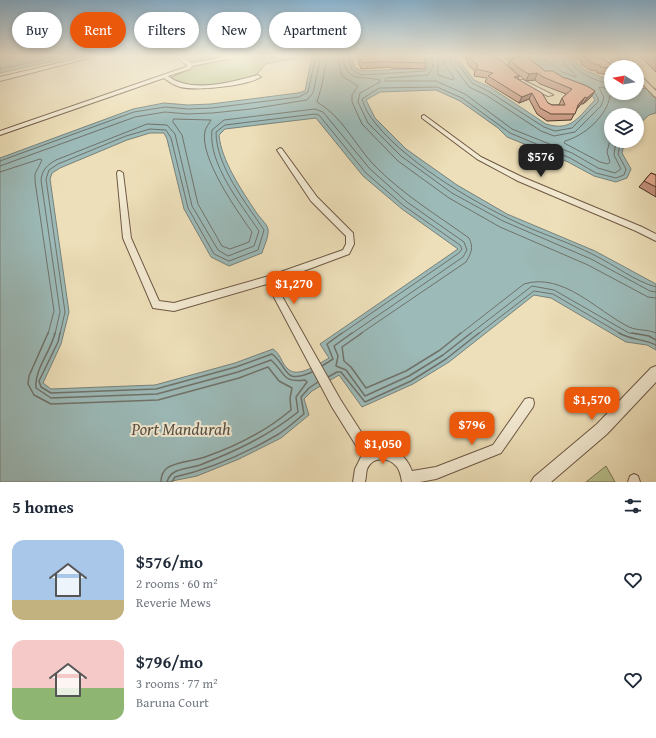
<!DOCTYPE html>
<meta charset="utf-8">
<style>
body{margin:0;font-family:"Gentium Book Plus",serif;background:#f6f6f7;color:#1f2937;height:100vh;display:flex;flex-direction:column;font-size:15px;white-space:nowrap}
*{box-sizing:border-box;margin:0}
p{font-size:13px;color:#747a83}
.icon{flex:none;width:22px;height:22px;fill:none;stroke:currentColor;stroke-width:2;stroke-linecap:round;stroke-linejoin:round}
.map{position:relative;height:482px;overflow:hidden}
.drawer{display:flex;flex-direction:column;background:#fff;flex:1}
.drawer>*{flex:none}
.top-card{position:absolute;left:12px;top:12px;width:400px;height:36px;display:flex;gap:8px}
.needle{width:26px;rotate:281deg}
.fabs{position:absolute;left:604px;top:60px;display:grid;gap:8px}
.fabs a{display:grid;place-items:center;width:40px;height:40px;border-radius:50%;background:#fff;box-shadow:0 2px 6px #0003;font-size:20px}
.price{position:absolute;translate:-50% -34px;padding:0 9px;border-radius:8px;background:#ea580c;color:#fff;font-size:13px;line-height:26px;filter:drop-shadow(0 1px 2px #0008)}
.price::after{content:'';position:absolute;left:50%;top:24px;width:12px;height:9px;margin-left:-6px;background:inherit;clip-path:polygon(0 0,100% 0,50% 100%)}
.price.active{background:#222;color:#fff}
ul{padding:0;list-style:none}
li{display:flex;align-items:center;gap:12px;height:100px;padding:0 12px}
li span{display:grid;place-items:center;flex:none;width:112px;height:80px;border-radius:12px;color:#555}
li>.icon{margin-inline-start:auto}
span .icon{width:48px;height:48px;fill:#fffc;stroke-width:1}
li b{font-size:17px}
h2{display:flex;justify-content:space-between;align-items:center;height:48px;padding:0 12px;font-size:17px}
.chip{padding:0 14px;border-radius:18px;background:#fff;box-shadow:0 2px 6px #0003;font-size:14px;line-height:36px}
.chip.active{background:#ea580c;color:#fff}
.map>svg:first-child{display:block}
</style>
<div class="map">
<svg width="656" height="482" viewBox="0 0 656 482">
<rect width="100%" height="100%" fill="#eddfb9"/>
<filter id="stains"><feTurbulence type="fractalNoise" baseFrequency=".005" numOctaves="4"/><feColorMatrix values="0 0 0 0 .2 0 0 0 0 .09 0 0 0 0 .02 0 0 0 .5 -.17"/></filter>
<radialGradient id="worn" r=".72"><stop offset=".6" stop-color="#630" stop-opacity="0"/><stop offset="1" stop-color="#630" stop-opacity=".3"/></radialGradient>
<g fill="#b9c28f" stroke="#7e7656">
<path d="M 181,56 L 309,56 L 265,64 C 263,67 260,71 257,74 C 243,83 200,87 183,84 C 179,83 175,81 171,79 L 172,77 L 190,69 L 193,63 Z"/>
<path d="M 606,466 L 615,482 L 586,482 Z"/>
</g>
<g fill="#9cbab8" stroke="#78817a" fill-rule="evenodd">
<path d="M 0,56 L 77,56 L 0,73 Z"/>
<path d="M 312,56 L 351,56 L 355,68 L 362,71 L 424,68 L 420,56 L 456,56 L 474,80 L 490,87 L 546,124 C 572,132 578,117 595,100 L 592,95 L 546,72 L 528,56 L 569,56 L 585,70 L 611,81 L 611,93 L 637,93 L 637,88 L 656,89 L 656,113 L 649,115 L 637,126 L 637,115 L 611,115 L 611,141 L 625,141 L 622,153 L 631,169 L 627,178 L 616,182 L 594,176 L 568,162 L 507,137 L 498,128 L 460,101 L 436,90 L 380,92 L 366,100 L 375,118 L 406,149 L 457,185 L 507,214 L 595,251 L 656,284 L 656,350 L 647,345 L 626,342 L 551,298 L 534,295 L 449,362 L 413,384 L 362,407 L 339,375 L 312,391 L 304,399 L 309,415 L 281,438 L 239,459 L 197,476 L 167,482 L 0,482 L 0,158 L 133,109 L 164,103 L 188,105 L 211,104 L 298,93 L 305,91 ZM 316,118 L 363,176 L 402,209 L 458,249 L 320,344 L 329,358 C 320,363 298,379 288,369 C 281,363 281,354 273,349 L 235,363 L 155,385 L 51,389 L 43,383 L 61,344 L 69,312 L 50,179 L 52,173 L 60,168 L 127,140 L 150,133 L 164,133 L 167,139 L 184,209 L 211,257 L 229,266 L 262,253 C 264,246 269,237 268,229 C 267,224 259,217 256,212 C 242,191 221,160 219,135 L 225,129 Z"/>
</g>
<g fill="none" stroke-linecap="round" stroke-linejoin="round">
<g stroke="#70726a" stroke-width="1">
<path d="M 327,56 L 322,85 L 317,102 C 342,116 355,145 374,165 C 402,194 437,215 469,238 C 474,248 471,253 466,262 L 360,334"/>
<path d="M 337,56 L 342,76 L 358,86 L 352,95 L 352,102 L 362,124 L 398,161 L 449,198 L 500,227 L 588,265 L 648,297 L 656,298"/>
<path d="M 343,56 C 347,84 358,75 380,80 L 380,82 L 360,93 L 358,102 L 368,123 L 401,156 L 452,193 L 503,221 L 591,259 L 650,291 L 656,292"/>
<path d="M 348,56 L 352,70 L 362,75 L 425,71 L 428,68 L 428,61 L 425,56"/>
<path d="M 431,56 L 433,67 L 428,75 L 386,78 L 385,81 L 436,81 L 465,94 L 512,129 L 572,153 L 598,168 L 615,173 L 621,169 L 614,155 L 616,141"/>
<path d="M 438,56 L 438,75 L 453,80 L 454,78 L 445,65 L 443,56"/>
<path d="M 449,56 L 451,63 L 469,87 L 486,95 L 541,131 L 554,136 L 575,132 L 601,106 L 604,98 L 599,87 L 611,89"/>
<path d="M 454,56 L 455,60 L 472,83 L 488,91 L 544,127 L 555,131 L 572,128 L 598,102 L 598,98 L 595,93"/>
<path d="M 541,56 L 562,72 L 576,77 L 576,75 L 564,64 L 562,56"/>
<path d="M 567,56 C 573,72 595,81 611,84"/>
<path d="M 0,69 L 60,56"/>
<path d="M 174,119 L 211,120 C 209,124 206,127 205,131 C 199,157 237,211 252,232 L 249,242 L 230,249 L 222,246 L 198,204 L 182,135 L 173,122 Z"/>
<path d="M 611,136 L 607,152 L 610,162 L 608,164 L 600,162 L 564,143 L 565,141 C 584,136 607,116 610,96 L 618,93"/>
<path d="M 621,141 L 618,154 L 626,169 L 624,175 L 616,178 L 596,173 L 570,158 L 510,133 L 462,98 L 437,87 L 379,88 L 362,99 C 364,104 366,111 370,116 C 399,158 469,200 516,222 C 541,234 569,242 594,255 C 615,265 634,281 656,287"/>
<path d="M 0,161 L 134,112 L 165,107 L 188,109 L 212,108 L 299,97 L 308,92 L 316,56"/>
<path d="M 0,166 L 135,117 L 165,112 L 188,114 L 212,113 L 251,109 L 307,100 L 313,93 L 321,56"/>
<path d="M 0,172 L 40,159 L 42,160 L 35,174 L 35,181 L 54,311 L 48,334"/>
<path d="M 55,334 L 60,312 L 41,180 C 42,170 47,165 56,160 L 147,124 L 167,125 L 175,134 L 192,206 L 218,250 L 228,256 L 254,246 L 259,231 C 241,204 208,164 212,130 L 224,120 L 315,109 L 323,112 L 370,169 L 407,202 L 464,242 L 467,250 L 463,257 L 351,334"/>
<path d="M 60,334 L 65,312 L 46,179 L 49,170 L 58,164 L 126,136 L 150,129 L 166,130 L 171,138 L 188,208 L 214,254 L 229,261 L 258,250 L 264,230 C 246,203 216,166 216,132 L 225,125 L 315,114 L 319,115 L 366,173 L 404,206 L 460,245 L 462,249 L 459,253 L 341,334"/>
<path d="M 460,334 L 524,284 C 563,272 597,311 629,327 C 638,331 647,329 656,333"/>
<path d="M 470,334 L 532,286 L 554,290 L 629,333 L 638,334"/>
<path d="M 478,334 L 534,291 L 553,294 L 621,334"/>
</g>
<g stroke="#70726a" stroke-width="1.5">
<path d="M 48,333 L 29,376 L 28,384 L 34,395 L 51,404 L 158,400 L 239,378 L 268,367 L 279,381 L 292,388 L 290,398 L 291,410 C 266,431 237,446 205,457 C 194,461 175,462 167,468 C 162,472 161,477 161,482"/>
<path d="M 55,333 C 51,351 34,370 36,388 L 51,398 L 157,394 L 238,372 L 271,360 C 286,373 281,383 305,380 L 307,382 L 296,397 L 298,412 C 268,436 236,451 200,465 C 189,469 171,467 167,482"/>
<path d="M 60,333 L 58,342 L 39,381 L 41,387 L 51,393 L 156,389 L 236,367 L 272,354 C 290,368 282,385 312,372"/>
<path d="M 352,333 L 334,346 L 338,356 L 336,366 L 346,370 L 365,396 L 409,376 L 443,355 L 471,333"/>
<path d="M 362,333 L 342,347 L 344,361 L 351,367 L 366,388 L 406,371 L 440,350 L 461,333"/>
<path d="M 619,333 C 631,340 644,339 656,345"/>
<path d="M 632,333 L 649,336 L 656,340"/>
<path d="M 322,366 L 333,359 L 327,344 L 342,333"/>
<path d="M 328,377 L 337,372 L 341,372 L 365,402 L 411,381 L 446,359 L 479,333"/>
<path d="M 172,482 L 175,477 C 211,469 246,453 277,435 C 287,429 295,421 304,414 L 301,397 L 309,388 L 318,382"/>
</g>
<g stroke="#6e5844" stroke-width="2">
<g id="minor">
<path d="M 88,56 L 97,56 L 0,81 L 0,77 Z"/>
<path d="M 175,56 L 181,56 L 191,63 L 230,56 L 242,56 L 192,66 L 190,69 L 168,76 C 190,94 233,82 258,75 L 261,77 C 246,86 197,91 180,87 C 174,85 169,82 164,78 L 0,135 L 0,131 L 186,67 L 187,65 Z"/>
<path d="M 603,56 L 608,56 L 613,64 L 613,65 L 609,65 Z"/>
<path d="M 519,80 L 523,80 L 553,95 L 548,96 L 519,82 Z"/>
<path d="M 424,115 L 481,157 L 522,177 L 642,227 L 656,234 L 656,241 L 636,231 L 518,181 L 477,159 L 422,118 L 422,116 Z"/>
<path d="M 280,148 L 282,149 L 317,197 L 353,233 L 354,244 L 349,254 L 274,282 L 340,399 L 372,449 C 389,443 406,454 412,471 L 436,467 L 493,445 L 525,399 L 529,398 L 533,399 L 534,403 L 533,407 L 501,453 L 436,479 L 420,482 L 402,482 C 401,476 400,471 397,467 C 389,457 373,456 367,469 C 366,473 366,478 365,482 L 353,482 L 355,469 L 362,455 L 332,407 L 267,284 L 174,311 L 153,308 L 123,238 L 117,173 L 118,171 L 120,171 L 123,173 L 131,238 L 159,301 L 174,303 L 269,276 L 343,250 L 346,244 L 346,236 L 311,201 L 277,150 Z"/>
<path d="M 634,474 L 638,476 L 640,482 L 628,482 L 630,476 Z"/>
</g>
</g>
<g stroke="#6e5844" stroke-width="2">
<g id="tertiary">
<path d="M 618,56 L 624,56 L 633,67 L 627,67 Z"/>
<path d="M 637,72 L 656,91 L 656,97 L 654,96 L 637,78 Z"/>
<path d="M 656,366 L 656,382 L 607,434 L 551,482 L 531,482 L 534,477 L 597,424 L 651,368 Z"/>
</g>
</g>
<use href="#minor" fill="#f3ead2" fill-rule="evenodd"/>
<use href="#tertiary" fill="#f3ead2" fill-rule="evenodd"/>
</g>
<g fill="#c6937d" stroke="#432b1d" fill-rule="evenodd">
<path d="M 357,56 L 423,56 L 426,63 L 425,69 L 390,68 L 389,67 L 361,69 Z"/>
<path d="M 466,56 L 493,56 L 513,70 L 508,66 L 509,62 L 505,56 L 529,56 L 528,58 L 545,71 L 591,97 L 583,104 L 581,104 L 577,109 L 571,120 L 547,121 L 537,114 L 529,99 L 519,103 L 485,82 L 487,78 L 474,76 L 475,71 L 467,64 L 468,61 L 465,58 ZM 519,75 L 526,81 L 535,80 L 540,84 L 566,94 L 562,98 L 559,105 L 552,105 L 548,103 L 518,79 L 519,76 Z"/>
<path d="M 572,56 L 598,56 L 611,67 L 611,75 L 597,73 L 597,71 L 590,70 L 581,64 L 582,62 Z"/>
<path d="M 640,56 L 656,56 L 656,72 Z"/>
<path d="M 651,173 L 656,175 L 656,197 L 639,187 Z"/>
</g>
<g fill="#a17866" stroke="#432b1d">
<path d="M 537,73 L 535,80 L 526,81 L 529,74 Z"/>
<path d="M 519,76 L 517,82 L 514,77 Z"/>
<path d="M 595,91 L 591,97 L 583,104 L 587,98 Z"/>
<path d="M 532,93 L 529,99 L 519,103 L 522,97 Z"/>
<path d="M 585,97 L 581,104 L 574,112 L 578,105 Z"/>
</g>
<g fill="#e6ab91" stroke="#432b1d">
<path d="M 359,56 L 423,56 L 426,63 L 391,62 L 390,61 L 362,63 Z"/>
<path d="M 472,56 L 493,56 L 499,60 L 501,60 L 519,76 L 514,77 L 542,93 L 548,103 L 552,105 L 565,105 L 562,98 L 572,89 L 543,77 L 537,73 L 529,74 L 517,67 L 510,60 L 514,59 L 512,56 L 526,56 L 545,71 L 553,71 L 564,78 L 566,78 L 587,86 L 595,91 L 587,98 L 585,97 L 578,105 L 575,114 L 551,114 L 540,108 L 532,93 L 522,97 L 488,76 L 493,73 L 476,69 L 478,65 L 469,58 L 473,57 Z"/>
<path d="M 585,56 L 598,56 L 616,67 L 611,67 L 611,68 L 600,67 L 600,65 L 594,64 L 584,58 L 587,58 Z"/>
<path d="M 652,56 L 656,56 L 656,60 Z"/>
<path d="M 651,173 L 656,175 L 656,187 L 644,181 Z"/>
</g>
<linearGradient id="sky" x2="0" y2="1"><stop stop-color="#89b6d5"/><stop offset="0.45" stop-color="#f7f1e0"/><stop offset="1" stop-color="#f7f1e0" stop-opacity="0"/></linearGradient>
<rect width="656" height="124" fill="url(#sky)"/>
<g text-anchor="middle" stroke-width="4" stroke-linejoin="round" paint-order="stroke">
<g font-size="17" font-style="italic" fill="#594f44" stroke="#f3ead2">
<text x="181" y="435">Port Mandurah</text>
</g>
</g>
<rect width="100%" height="100%" filter="url(#stains)"/>
<rect width="100%" height="100%" fill="url(#worn)"/>
</svg>
<div class="fabs">
<a><svg class="needle" viewBox="-14 -14 28 28"><path d="M0-13l5 13h-10z" fill="#e53935"/><path d="M0 13l5-13h-10z" fill="#747a83"/></svg></a>
<a><svg class="icon" aria-label="layers" viewBox="0 0 24 24"><path d="M12 4l9 5-9 5-9-5zM3 14l9 5 9-5"/></svg></a>
</div>
<b class="price active" style="left:541px;top:178px">$576</b>
<b class="price" style="left:294px;top:305px">$1,270</b>
<b class="price" style="left:592px;top:421px">$1,570</b>
<b class="price" style="left:472px;top:446px">$796</b>
<b class="price" style="left:383px;top:465px">$1,050</b>
<div class="top-card">
<a class="chip">Buy</a>
<a class="chip active">Rent</a>
<a class="chip">Filters</a>
<a class="chip">New</a>
<a class="chip">Apartment</a>
</div>
</div>
<section class="drawer">
<h2>5 homes<svg class="icon" aria-label="filters" viewBox="0 0 24 24"><path d="M4 7h16M4 17h16"/><circle cx="9" cy="7" r="2"/><circle cx="15" cy="17" r="2"/></svg></h2>
<ul>
<li><span style="background:linear-gradient(#a9c7e8 75%,#c2b280 0)"><svg class="icon" aria-label="home" viewBox="0 0 24 24"><path d="M3 11l9-7 9 7M6 9v11h12V9"/></svg></span><div><b>$576/mo</b><p>2 rooms · 60 m²</p><p>Reverie Mews</p></div><svg class="icon" aria-label="heart" viewBox="0 0 24 24"><path d="M12 20l-8-8c-3-5 5-10 8-4 3-6 11-1 8 4z"/></svg></li>
<li><span style="background:linear-gradient(#f6c9c9 60%,#8fb573 0)"><svg class="icon" aria-label="home" viewBox="0 0 24 24"><path d="M3 11l9-7 9 7M6 9v11h12V9"/></svg></span><div><b>$796/mo</b><p>3 rooms · 77 m²</p><p>Baruna Court</p></div><svg class="icon" aria-label="heart" viewBox="0 0 24 24"><path d="M12 20l-8-8c-3-5 5-10 8-4 3-6 11-1 8 4z"/></svg></li>
</ul>
</section>
